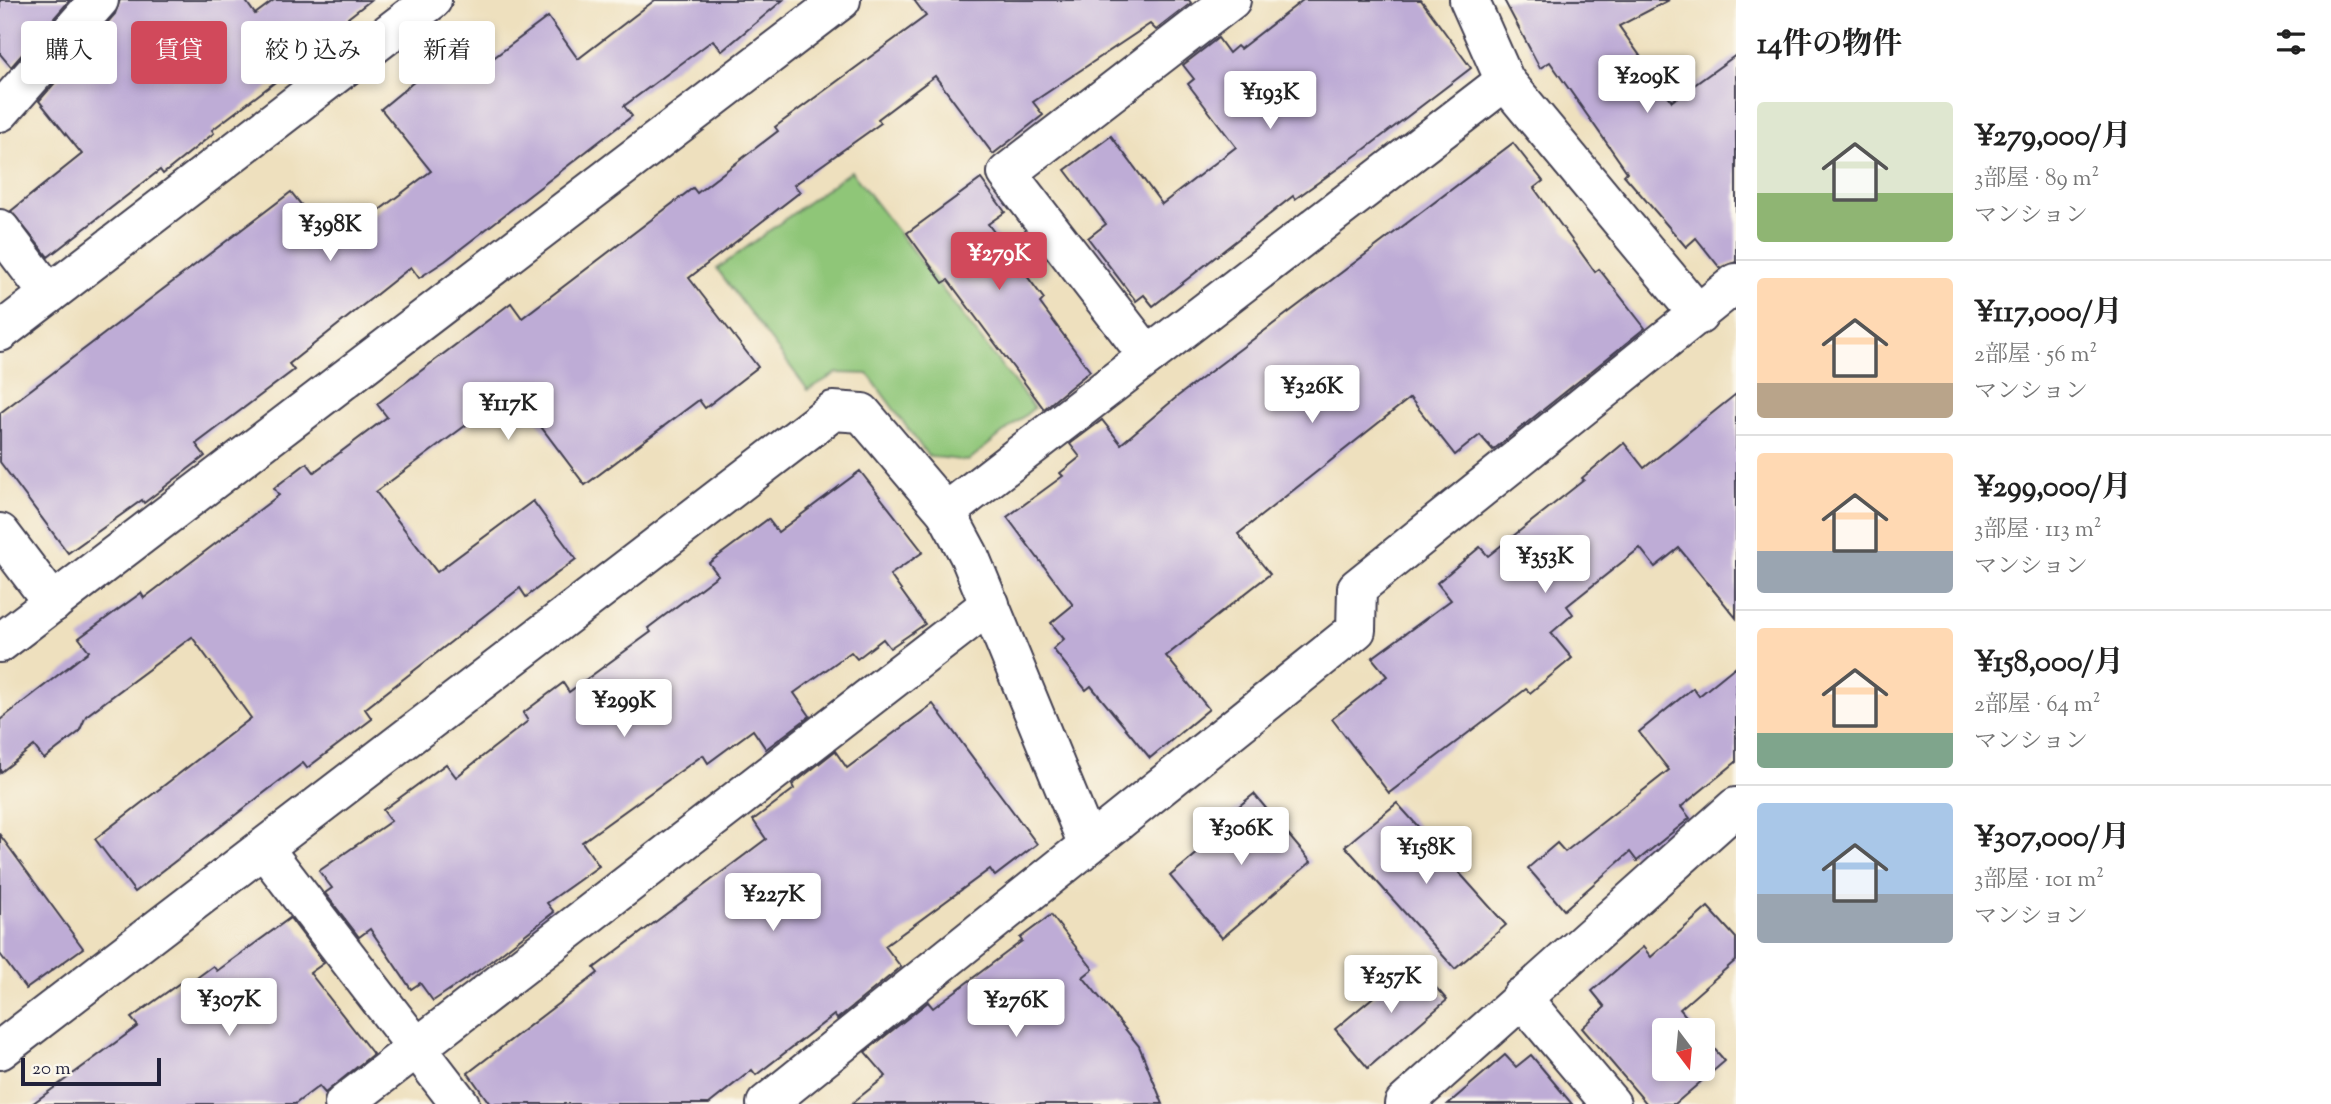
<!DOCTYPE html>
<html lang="ja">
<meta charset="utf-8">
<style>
body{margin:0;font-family:"Sorts Mill Goudy","Noto Serif JP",serif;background:#f2f2f2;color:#222;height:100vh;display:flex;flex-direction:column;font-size:26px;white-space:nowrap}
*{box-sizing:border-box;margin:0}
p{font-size:23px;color:#767676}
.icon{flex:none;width:38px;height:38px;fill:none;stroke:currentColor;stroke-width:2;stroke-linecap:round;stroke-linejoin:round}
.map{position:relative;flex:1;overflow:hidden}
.side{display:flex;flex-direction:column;background:#fff;width:595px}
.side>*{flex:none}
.banner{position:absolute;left:21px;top:21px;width:665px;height:63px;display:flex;gap:14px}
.needle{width:46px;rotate:164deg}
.tools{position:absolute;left:1652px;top:1018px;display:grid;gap:14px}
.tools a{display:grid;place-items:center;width:63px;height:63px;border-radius:7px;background:#fff;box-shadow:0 4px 10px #0003;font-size:35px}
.scale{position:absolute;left:21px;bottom:18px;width:140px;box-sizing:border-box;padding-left:7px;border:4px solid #22223b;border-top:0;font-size:19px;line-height:24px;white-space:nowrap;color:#22223b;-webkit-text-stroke:5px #fbf7ec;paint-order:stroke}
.price{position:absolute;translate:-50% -60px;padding:0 16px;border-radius:7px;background:#fff;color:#222;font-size:23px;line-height:46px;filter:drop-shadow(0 2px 4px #0008)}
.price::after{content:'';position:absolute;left:50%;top:42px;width:21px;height:16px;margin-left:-10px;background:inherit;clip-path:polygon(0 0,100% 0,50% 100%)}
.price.selected{background:#d1495b;color:#fff}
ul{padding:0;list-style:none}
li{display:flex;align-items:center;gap:21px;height:175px;padding:0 21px}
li+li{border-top:2px solid #e0e0e0}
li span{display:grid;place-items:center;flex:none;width:196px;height:140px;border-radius:7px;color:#555}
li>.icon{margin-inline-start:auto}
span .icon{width:84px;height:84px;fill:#fffc;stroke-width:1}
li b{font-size:30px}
h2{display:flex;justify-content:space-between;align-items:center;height:84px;padding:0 21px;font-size:30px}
.chip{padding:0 24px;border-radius:7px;background:#fff;box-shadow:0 4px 10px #0003;font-size:24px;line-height:63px}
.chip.selected{background:#d1495b;color:#fff}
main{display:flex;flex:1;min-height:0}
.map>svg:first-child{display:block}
</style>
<main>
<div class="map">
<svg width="1736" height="1104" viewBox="0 0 1736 1104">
<rect width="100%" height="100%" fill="#fbf7ec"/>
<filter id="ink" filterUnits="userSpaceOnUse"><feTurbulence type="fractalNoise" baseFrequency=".0143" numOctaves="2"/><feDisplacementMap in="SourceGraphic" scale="14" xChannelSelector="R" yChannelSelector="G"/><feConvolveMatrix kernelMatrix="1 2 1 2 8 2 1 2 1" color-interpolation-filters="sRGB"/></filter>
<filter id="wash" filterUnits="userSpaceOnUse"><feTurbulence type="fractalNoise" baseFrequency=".00686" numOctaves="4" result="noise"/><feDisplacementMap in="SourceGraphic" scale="28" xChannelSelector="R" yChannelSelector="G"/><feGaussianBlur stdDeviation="1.57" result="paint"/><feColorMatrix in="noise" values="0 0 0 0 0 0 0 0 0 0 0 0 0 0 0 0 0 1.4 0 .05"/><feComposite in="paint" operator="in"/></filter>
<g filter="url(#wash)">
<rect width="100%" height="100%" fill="#eee0be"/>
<path fill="#8fc678" stroke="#58745a" stroke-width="2" d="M 851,171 L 1034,408 L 968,461 L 928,456 L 868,374 L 837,373 L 808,390 L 717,269 Z"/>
<g id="blocks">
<g fill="#beacd6">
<path d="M 0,0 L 70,0 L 11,67 L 0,54 Z"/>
<path d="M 120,0 L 245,0 L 255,14 L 274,0 L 371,0 L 308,49 L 312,54 L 212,130 L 214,133 L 163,174 L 160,170 L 48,257 L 11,211 L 82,154 L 39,101 L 115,14 Z"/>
<path d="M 655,0 L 783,0 L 722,51 L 713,40 L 624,106 L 632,116 L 445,261 L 419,278 L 411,267 L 289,364 L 294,370 L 196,444 L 205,456 L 144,503 L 142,500 L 68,553 L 0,462 L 0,413 L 291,192 L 333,245 L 431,171 L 381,109 L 449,53 L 468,77 L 548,17 L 578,59 Z"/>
<path d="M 914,0 L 1189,0 L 1191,3 L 1156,30 L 1150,24 L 1033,102 L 1043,115 L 993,154 L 935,76 L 878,119 L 881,123 L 794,185 L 800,192 L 689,278 L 758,367 L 705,408 L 699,400 L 585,485 L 517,395 L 481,421 L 477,417 L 376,492 L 437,572 L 533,501 L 576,559 L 526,597 L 520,588 L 365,709 L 372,719 L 307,768 L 303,763 L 135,892 L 95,839 L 251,718 L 192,637 L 86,716 L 79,732 L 44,759 L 34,746 L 0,773 L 0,720 L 89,651 L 79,638 L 141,593 L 144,598 L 279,495 L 274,488 L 307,463 L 314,472 L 387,417 L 377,404 L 511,303 L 522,318 L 693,188 L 697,193 L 778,131 L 775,127 L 926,16 Z"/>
<path d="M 1303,0 L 1421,0 L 1471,68 L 1365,149 L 1295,199 L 1293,196 L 1153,306 L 1144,295 L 1136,301 L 1088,238 L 1106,224 L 1065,170 L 1111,136 L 1162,204 L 1236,147 L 1188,84 L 1194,79 L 1183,65 L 1218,38 L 1229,53 L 1237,46 L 1240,49 Z"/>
<path d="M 1504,0 L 1669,0 L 1619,26 L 1672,101 L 1736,55 L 1736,262 L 1720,268 L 1696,238 L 1686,247 L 1624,175 L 1627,172 L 1550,62 L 1540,68 Z"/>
<path d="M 1513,143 L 1543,181 L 1534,188 L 1595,272 L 1599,269 L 1645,328 L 1493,450 L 1480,435 L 1455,455 L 1410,398 L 1238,534 L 1270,574 L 1166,656 L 1209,709 L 1150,758 L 1091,686 L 1086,690 L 1053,649 L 1064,639 L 1051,623 L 1073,605 L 1007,517 L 1063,476 L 1060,473 L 1080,457 L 1070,444 L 1102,420 L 1121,444 L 1178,396 Z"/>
<path d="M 981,179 L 1005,212 L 988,224 L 1044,299 L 1040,303 L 1090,371 L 1044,409 L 948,280 L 943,283 L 907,233 Z"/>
<path d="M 1736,394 L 1736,618 L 1679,548 L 1655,567 L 1640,548 L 1567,606 L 1573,614 L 1551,633 L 1572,658 L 1530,693 L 1526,689 L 1389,793 L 1332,719 L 1387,676 L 1372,658 L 1451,600 L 1437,583 L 1480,547 L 1488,556 L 1584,480 L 1582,478 L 1624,443 L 1644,468 Z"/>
<path d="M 860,471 L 923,552 L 890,575 L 925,624 L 890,648 L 883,639 L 857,659 L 851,652 L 794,693 L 810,716 L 766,749 L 753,730 L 708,763 L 703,755 L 582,842 L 599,866 L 547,903 L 554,912 L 482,968 L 433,1001 L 420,983 L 411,989 L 370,929 L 359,937 L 325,893 L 332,888 L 319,871 L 391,821 L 383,810 L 446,764 L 456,777 L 528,721 L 523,713 L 563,683 L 569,692 L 651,632 L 648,628 L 718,575 L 709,563 L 768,519 L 778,532 Z"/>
<path d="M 1736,666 L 1736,762 L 1681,807 L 1690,818 L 1637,861 L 1630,852 L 1564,910 L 1528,868 L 1557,843 L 1565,852 L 1669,770 L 1639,732 L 1693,688 L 1699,696 Z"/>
<path d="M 933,704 L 1037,844 L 995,876 L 990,869 L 885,946 L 901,967 L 837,1019 L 834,1015 L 756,1075 L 752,1070 L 709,1104 L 490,1104 L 468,1073 L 598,973 L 594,968 L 766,839 L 753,820 L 794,789 L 792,785 L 835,751 L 847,768 Z"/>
<path d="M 1254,794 L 1311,862 L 1222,938 L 1170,876 L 1223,832 L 1217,824 Z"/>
<path d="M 1397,803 L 1506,925 L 1455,969 L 1345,846 Z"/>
<path d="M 0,835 L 83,948 L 26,989 L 0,954 Z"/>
<path d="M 1708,907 L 1736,938 L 1736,960 L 1680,1009 L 1698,1031 L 1664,1031 L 1664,1069 L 1703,1069 L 1703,1036 L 1725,1061 L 1675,1104 L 1647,1104 L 1582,1028 L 1605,1007 L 1592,991 L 1643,947 L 1651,957 Z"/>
<path d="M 1051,915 L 1093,969 L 1083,977 L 1139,1046 L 1163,1104 L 851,1104 L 886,1076 L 865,1052 L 928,1002 L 933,1008 L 1022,941 L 1020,938 Z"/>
<path d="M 290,918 L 324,963 L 310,973 L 373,1054 L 325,1093 L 319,1086 L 295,1104 L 32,1104 L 138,1026 L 131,1018 L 184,980 L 187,985 L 213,966 L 217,971 Z"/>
<path d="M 1414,963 L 1447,1000 L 1368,1068 L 1335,1029 Z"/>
<path d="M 1505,1055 L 1516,1067 L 1531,1055 L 1572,1104 L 1448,1104 Z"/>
</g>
</g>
</g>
<g filter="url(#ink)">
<use href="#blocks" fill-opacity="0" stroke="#413e4f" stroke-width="2"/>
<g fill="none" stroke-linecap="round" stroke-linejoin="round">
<g stroke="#413e4f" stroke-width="42">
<g id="street">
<path d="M 1469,0 L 1505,81 L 1699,315"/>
<path d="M 0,112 L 99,0"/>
<path d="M 0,229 L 49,294"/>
<path d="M 0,332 L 432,0"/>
<path d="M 1148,356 L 1007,173 L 1231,0"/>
<path d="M 946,512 L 1505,81"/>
<path d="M 0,533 L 53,603"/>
<path d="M 0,643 L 841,0"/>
<path d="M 264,849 L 460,1104"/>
<path d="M 1521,997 L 1611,1104"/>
<path d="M 0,1050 L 833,411 L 862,413 L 946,512 L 969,555 L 1088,845"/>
<path d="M 344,1104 L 990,604"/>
<path d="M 766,1104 L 1356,630 L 1357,588 L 1736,283"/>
<path d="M 1404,1104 L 1736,807"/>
</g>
</g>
<use href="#street" stroke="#fff" stroke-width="38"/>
</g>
</g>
</svg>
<div class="tools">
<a><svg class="needle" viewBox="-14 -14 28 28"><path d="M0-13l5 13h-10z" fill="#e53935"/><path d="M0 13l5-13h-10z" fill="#767676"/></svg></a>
</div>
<div class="scale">20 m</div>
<b class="price" style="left:1647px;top:115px">¥209K</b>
<b class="price" style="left:1270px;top:131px">¥193K</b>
<b class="price" style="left:330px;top:263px">¥398K</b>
<b class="price selected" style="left:999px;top:292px">¥279K</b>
<b class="price" style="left:1312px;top:425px">¥326K</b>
<b class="price" style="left:508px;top:442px">¥117K</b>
<b class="price" style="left:1545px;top:595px">¥353K</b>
<b class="price" style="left:624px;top:739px">¥299K</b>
<b class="price" style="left:1241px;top:867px">¥306K</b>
<b class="price" style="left:1426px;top:886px">¥158K</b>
<b class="price" style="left:773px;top:933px">¥227K</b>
<b class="price" style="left:1391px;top:1015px">¥257K</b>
<b class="price" style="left:229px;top:1038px">¥307K</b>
<b class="price" style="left:1016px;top:1039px">¥276K</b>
<div class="banner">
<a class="chip">購入</a>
<a class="chip selected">賃貸</a>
<a class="chip">絞り込み</a>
<a class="chip">新着</a>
</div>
</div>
<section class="side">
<h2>14件の物件<svg class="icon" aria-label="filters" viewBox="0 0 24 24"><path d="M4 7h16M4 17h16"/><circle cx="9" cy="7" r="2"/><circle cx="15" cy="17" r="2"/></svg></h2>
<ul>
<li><span style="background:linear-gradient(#dfe7d0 65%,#8fb573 0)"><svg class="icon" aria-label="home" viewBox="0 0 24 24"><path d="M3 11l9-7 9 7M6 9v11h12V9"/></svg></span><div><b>¥279,000/月</b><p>3部屋 · 89 m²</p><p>マンション</p></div></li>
<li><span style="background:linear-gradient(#ffd9b3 75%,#b9a48a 0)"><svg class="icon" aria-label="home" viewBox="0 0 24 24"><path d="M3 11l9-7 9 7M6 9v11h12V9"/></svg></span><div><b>¥117,000/月</b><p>2部屋 · 56 m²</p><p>マンション</p></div></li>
<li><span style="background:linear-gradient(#ffd9b3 70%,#9aa5b1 0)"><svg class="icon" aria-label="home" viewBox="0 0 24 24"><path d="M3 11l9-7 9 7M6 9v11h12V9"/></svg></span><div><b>¥299,000/月</b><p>3部屋 · 113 m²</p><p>マンション</p></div></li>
<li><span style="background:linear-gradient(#ffd9b3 75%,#7fa58c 0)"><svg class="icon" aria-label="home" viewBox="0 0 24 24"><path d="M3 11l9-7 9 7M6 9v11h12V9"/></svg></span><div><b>¥158,000/月</b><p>2部屋 · 64 m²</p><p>マンション</p></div></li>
<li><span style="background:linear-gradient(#a9c7e8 65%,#9aa5b1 0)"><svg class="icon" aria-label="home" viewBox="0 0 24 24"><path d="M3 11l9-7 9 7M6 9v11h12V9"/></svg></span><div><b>¥307,000/月</b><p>3部屋 · 101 m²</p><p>マンション</p></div></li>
</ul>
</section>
</main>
